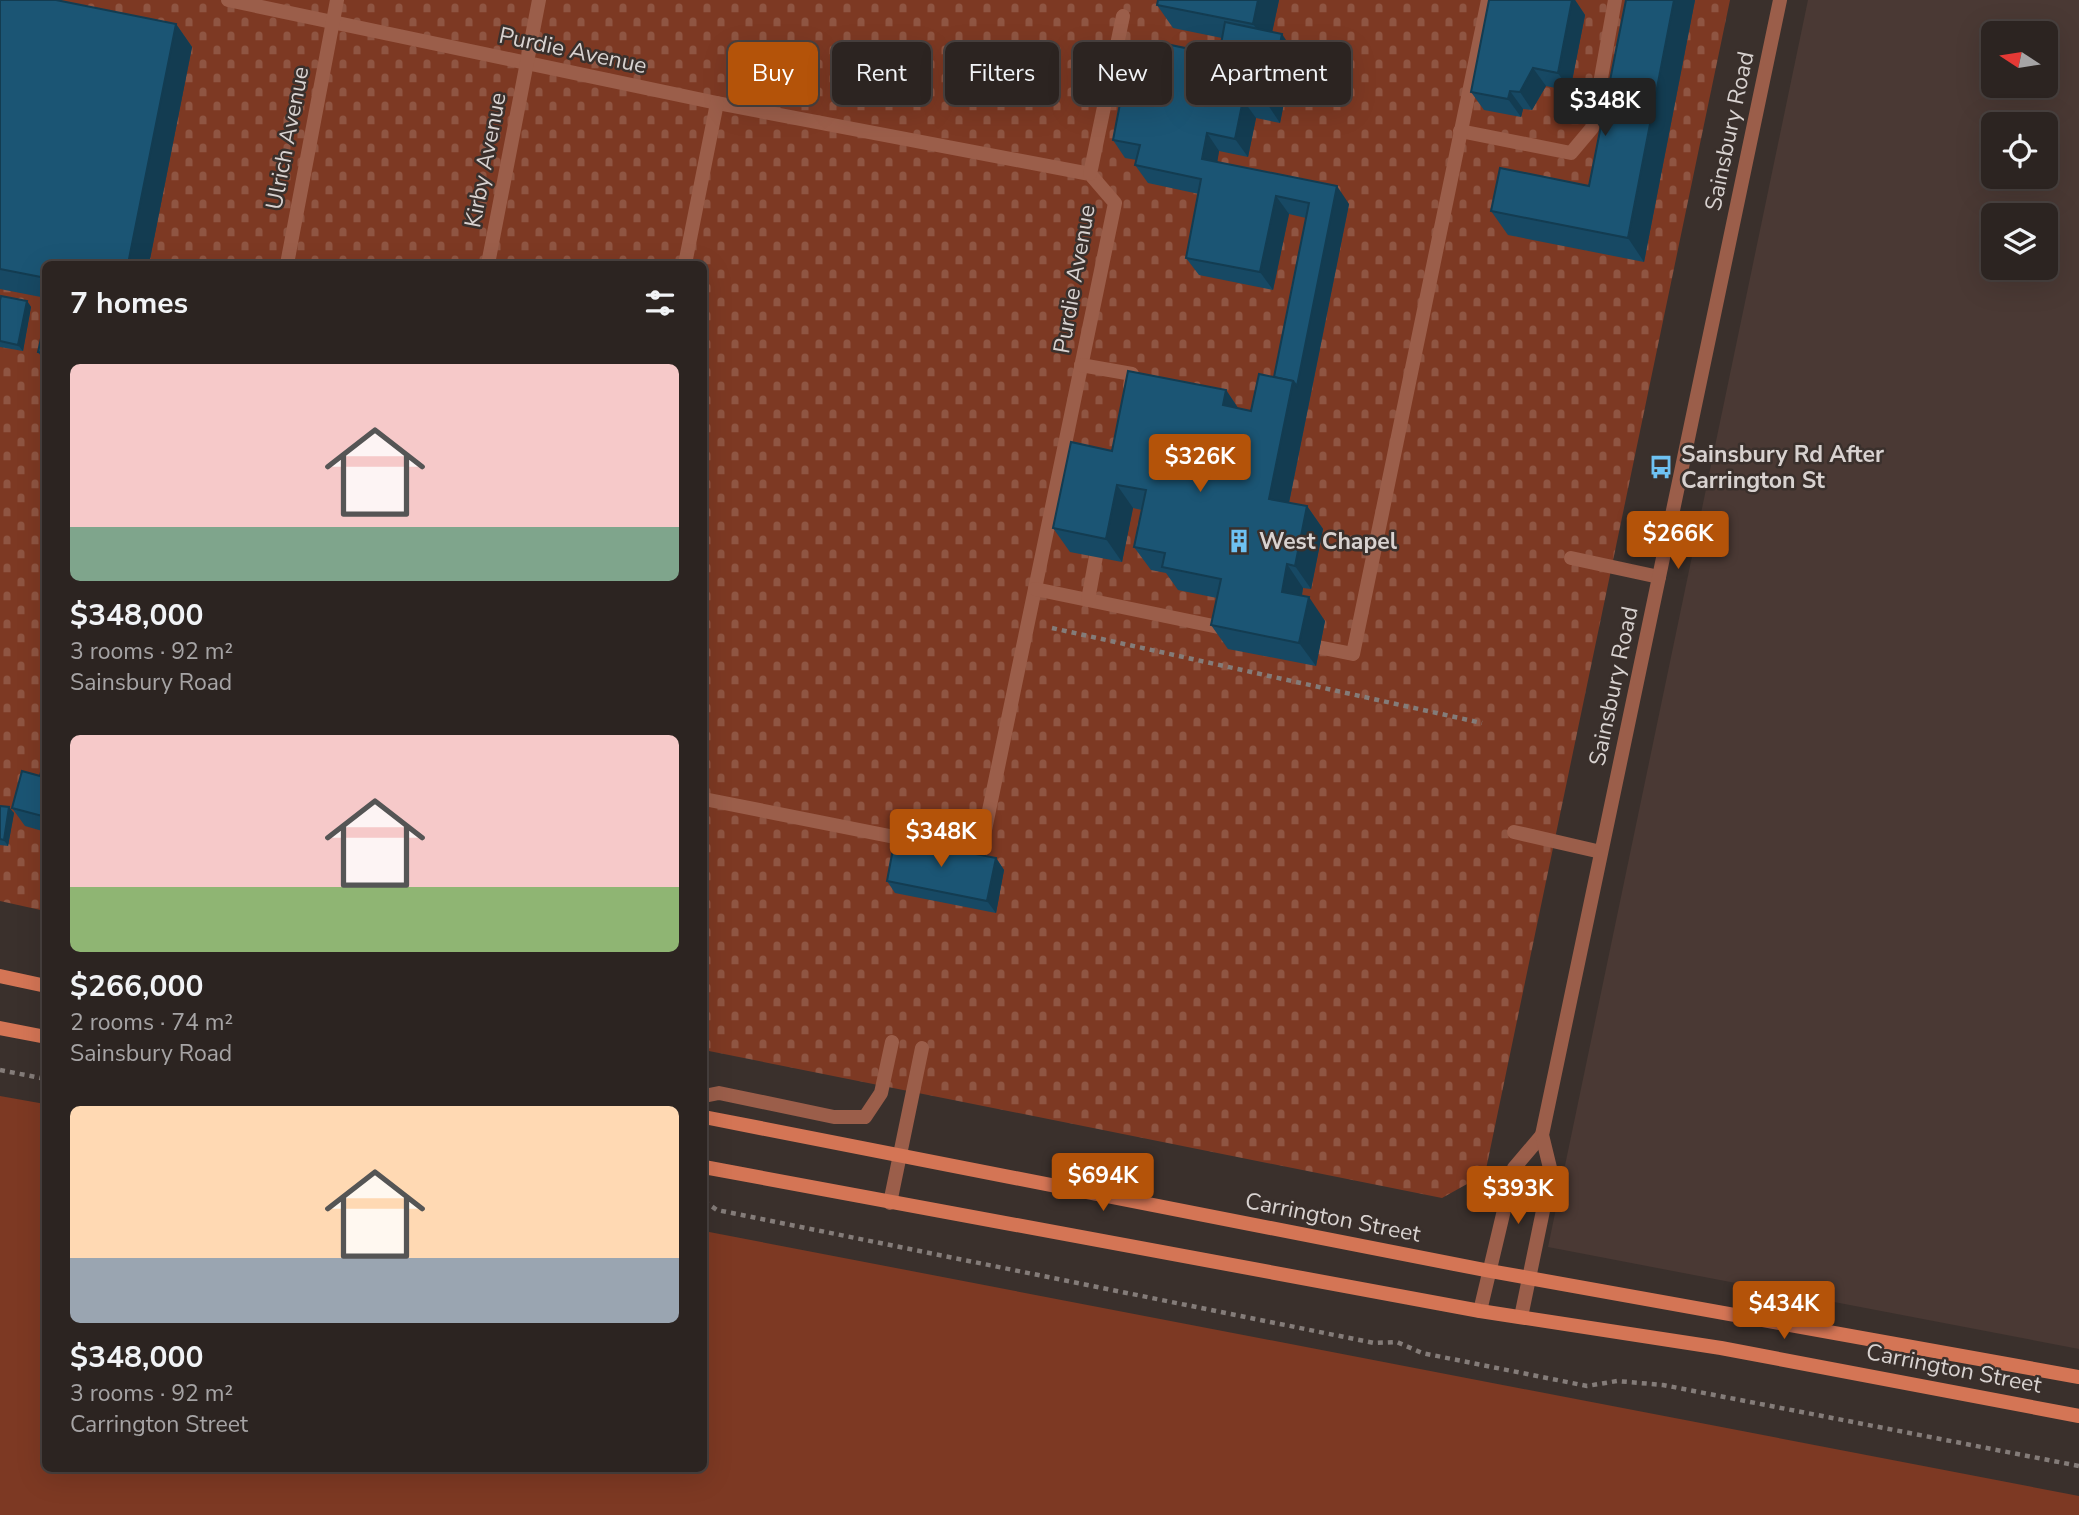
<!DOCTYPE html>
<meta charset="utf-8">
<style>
body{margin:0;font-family:"Nunito Sans",sans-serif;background:#342c2a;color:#f1f3f6;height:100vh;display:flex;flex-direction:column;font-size:26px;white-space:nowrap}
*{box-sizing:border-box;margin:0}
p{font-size:23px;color:#a6a4a5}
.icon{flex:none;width:38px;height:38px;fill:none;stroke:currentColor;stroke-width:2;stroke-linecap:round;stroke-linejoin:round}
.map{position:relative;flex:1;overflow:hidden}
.side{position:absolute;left:42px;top:261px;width:665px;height:1211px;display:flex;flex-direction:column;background:#2c2421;border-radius:10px;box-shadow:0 7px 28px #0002,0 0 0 2px #48413f}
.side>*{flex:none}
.top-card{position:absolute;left:728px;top:42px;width:665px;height:63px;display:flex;gap:14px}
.needle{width:46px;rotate:282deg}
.controls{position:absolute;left:1981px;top:21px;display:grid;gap:14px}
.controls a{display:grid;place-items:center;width:77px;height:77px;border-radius:10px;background:#2c2421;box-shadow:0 7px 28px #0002,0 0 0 2px #48413f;font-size:35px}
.price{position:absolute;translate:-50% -60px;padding:0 16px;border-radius:7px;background:#b45309;color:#fff;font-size:23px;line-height:46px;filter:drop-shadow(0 2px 4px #0008)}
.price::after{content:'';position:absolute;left:50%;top:42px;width:21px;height:16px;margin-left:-10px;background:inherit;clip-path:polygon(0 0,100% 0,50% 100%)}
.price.active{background:#222;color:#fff}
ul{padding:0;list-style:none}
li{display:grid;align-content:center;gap:14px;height:371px;padding:0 28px}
li span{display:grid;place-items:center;height:217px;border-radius:10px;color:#555}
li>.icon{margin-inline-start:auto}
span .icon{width:126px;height:126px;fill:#fffc;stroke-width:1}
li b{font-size:30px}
h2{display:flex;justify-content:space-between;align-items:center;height:84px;padding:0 28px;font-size:30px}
.tag{padding:0 24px;border-radius:10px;background:#2c2421;box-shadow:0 7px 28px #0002,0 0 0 2px #48413f;font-size:24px;line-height:63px}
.tag.active{background:#b45309;color:#fff}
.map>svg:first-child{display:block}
</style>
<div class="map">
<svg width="2079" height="1515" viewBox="0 0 2079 1515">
<defs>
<pattern id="cemetery-stones" width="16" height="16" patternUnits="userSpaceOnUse" patternTransform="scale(1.75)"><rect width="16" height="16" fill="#7d3923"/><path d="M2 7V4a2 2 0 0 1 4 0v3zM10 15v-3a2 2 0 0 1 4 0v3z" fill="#8f5542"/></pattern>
</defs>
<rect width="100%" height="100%" fill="#3a302c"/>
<path fill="#4a3934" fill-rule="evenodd" d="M 1808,0 L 2079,0 L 2079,1349 L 1548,1247 ZM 1993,33 L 2046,33 L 2046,86 L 1993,86 ZM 1993,124 L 2046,124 L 2046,177 L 1993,177 ZM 1993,215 L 2046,215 L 2046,268 L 1993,268 Z"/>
<path fill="#7d3923" d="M 0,1096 L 45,1104 L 46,1468 L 704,1468 L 704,1231 L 2079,1496 L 2079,1515 L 0,1515 Z"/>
<path fill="url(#cemetery-stones)" d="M 0,0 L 1730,0 L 1485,1174 L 1442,1198 L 704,1050 L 704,264 L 46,264 L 45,911 L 0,901 Z"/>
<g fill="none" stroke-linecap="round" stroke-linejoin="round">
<g stroke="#847c79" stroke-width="4.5" stroke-dasharray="5 5" stroke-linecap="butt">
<path d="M 1052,628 L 1482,723"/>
<path d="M 0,1070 L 46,1079"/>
<path d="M 704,1201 L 717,1210 L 1374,1343 L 1397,1342 L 1422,1353 L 1587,1386 L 1617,1381 L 1663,1385 L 2079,1466"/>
</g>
<g stroke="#9b5e4a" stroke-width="14">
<path d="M 228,0 L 717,103 L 1090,174 L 1115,203 L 980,854 L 704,799"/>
<path d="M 1460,131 L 1571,153 L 1592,128 L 1615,0"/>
<path d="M 1090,174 L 1123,16"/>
<path d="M 287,264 L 337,0"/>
<path d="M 488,264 L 539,0"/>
<path d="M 685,264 L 717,103"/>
<path d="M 1081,365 L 1132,374 L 1130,386"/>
<path d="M 1571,558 L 1659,577"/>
<path d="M 1035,589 L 1228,629"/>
<path d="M 1088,600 L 1099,540"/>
<path d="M 1303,644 L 1353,654 L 1488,0"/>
<path d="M 1514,832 L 1601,852"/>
<path d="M 704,1096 L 719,1093 L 834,1117 L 865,1117 L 881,1093 L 892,1042"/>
<path d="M 890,1203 L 922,1048"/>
</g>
<g stroke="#9b5e4a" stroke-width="14">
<path d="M 1480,1311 L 1514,1168 L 1542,1135"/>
<path d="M 1521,1317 L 1551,1172 L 1542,1135 L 1780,0"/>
</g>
<g stroke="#d47555" stroke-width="14">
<path d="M 0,976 L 46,986"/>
<path d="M 0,1028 L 46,1037"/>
<path d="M 704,1117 L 1490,1271 L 2079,1377"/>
<path d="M 704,1167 L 1480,1311 L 1721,1348 L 2079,1416"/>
</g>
</g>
<g fill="#174964">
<path d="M 0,0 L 176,24 L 192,47 L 149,264 L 46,264 L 46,298 L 0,289 Z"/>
<path d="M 1158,0 L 1279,0 L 1272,32 L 1294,52 L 1280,123 L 1256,118 L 1248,157 L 1219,151 L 1217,162 L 1349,204 L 1289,503 L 1307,506 L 1323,529 L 1311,589 L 1303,588 L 1302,596 L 1325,621 L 1316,666 L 1228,649 L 1211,625 L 1217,598 L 1178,590 L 1166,573 L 1151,570 L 1134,547 L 1142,510 L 1133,508 L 1122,562 L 1070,552 L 1053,528 L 1112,451 L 1226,390 L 1238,408 L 1251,411 L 1274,377 L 1306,218 L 1289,214 L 1273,290 L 1199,275 L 1186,258 L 1199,194 L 1148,183 L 1135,165 L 1137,160 L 1125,158 L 1113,140 L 1157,62 L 1219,55 L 1222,38 L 1173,28 L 1157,5 Z"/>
<path d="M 1489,0 L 1575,0 L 1585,15 L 1570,91 L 1546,86 L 1532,110 L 1523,109 L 1521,117 L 1484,110 L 1471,92 Z"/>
<path d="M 1626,0 L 1695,0 L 1644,262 L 1508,235 L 1491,211 L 1589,186 Z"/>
<path d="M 0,300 L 27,301 L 31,307 L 23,351 L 0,347 Z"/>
<path d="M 46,316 L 46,359 L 43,359 L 38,352 Z"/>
<path d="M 46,757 L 46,832 L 25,826 L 12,808 L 40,776 Z"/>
<path d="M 0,806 L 14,813 L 8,846 L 0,845 Z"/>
<path d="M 996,858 L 1004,870 L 996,913 L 895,893 L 887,881 Z"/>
</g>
<g fill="#133c51">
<path d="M 1258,0 L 1279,0 L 1269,47 L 1253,24 Z"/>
<path d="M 1562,0 L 1575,0 L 1585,15 L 1570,91 L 1558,73 Z"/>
<path d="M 1674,0 L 1695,0 L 1644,262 L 1628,238 Z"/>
<path d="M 176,24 L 192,47 L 149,264 L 128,264 Z"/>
<path d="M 1282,34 L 1294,52 L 1280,123 L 1268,105 Z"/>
<path d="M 1533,68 L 1546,86 L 1532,110 L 1520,92 Z"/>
<path d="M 1510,91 L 1523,109 L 1521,117 L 1508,99 Z"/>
<path d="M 1243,100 L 1256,118 L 1248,157 L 1235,139 Z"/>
<path d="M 1207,133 L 1219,151 L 1215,177 L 1202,159 Z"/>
<path d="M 1337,186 L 1349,204 L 1285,522 L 1269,499 L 1293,381 Z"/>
<path d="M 1276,196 L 1289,214 L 1273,290 L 1260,272 Z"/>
<path d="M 27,301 L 31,307 L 23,351 L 18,345 Z"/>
<path d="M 1226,390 L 1242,414 L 1223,405 Z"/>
<path d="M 1117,485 L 1133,508 L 1122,562 L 1106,539 Z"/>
<path d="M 1307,506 L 1323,529 L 1311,589 L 1295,566 Z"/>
<path d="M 1287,564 L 1303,588 L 1298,615 L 1282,592 Z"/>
<path d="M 1309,597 L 1325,621 L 1316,666 L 1299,643 Z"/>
<path d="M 9,807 L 14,813 L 8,846 L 4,840 Z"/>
<path d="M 996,858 L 1004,870 L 996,913 L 987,901 Z"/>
</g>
<g fill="#1b5574" stroke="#133c51" stroke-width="2">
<path d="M 0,0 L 56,0 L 176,24 L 128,264 L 46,264 L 46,278 L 0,269 Z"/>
<path d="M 1158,0 L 1258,0 L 1253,24 L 1157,5 Z"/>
<path d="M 1489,0 L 1572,0 L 1558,73 L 1533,68 L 1520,92 L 1510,91 L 1508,99 L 1471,92 Z"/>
<path d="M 1626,0 L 1674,0 L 1628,238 L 1491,211 L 1500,168 L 1589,186 Z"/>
<path d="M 1225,22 L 1282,34 L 1268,105 L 1243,100 L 1235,139 L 1207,133 L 1202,159 L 1337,186 L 1297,386 L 1293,381 L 1274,377 L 1309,203 L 1276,196 L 1260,272 L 1186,258 L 1201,179 L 1135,165 L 1140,145 L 1113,140 L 1129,57 L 1157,62 L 1161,43 L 1219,55 Z"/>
<path d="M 1,296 L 27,301 L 18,345 L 0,341 L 0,300 Z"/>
<path d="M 46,316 L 46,354 L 38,352 Z"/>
<path d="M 1128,371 L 1226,390 L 1223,405 L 1251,411 L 1259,374 L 1293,381 L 1269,499 L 1307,506 L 1295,566 L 1287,564 L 1282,592 L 1309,597 L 1299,643 L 1211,625 L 1221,579 L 1162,567 L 1165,553 L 1134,547 L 1146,490 L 1117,485 L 1106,539 L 1053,528 L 1071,442 L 1112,451 Z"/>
<path d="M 45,757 L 46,817 L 12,808 L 22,771 L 40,776 Z"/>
<path d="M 0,806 L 9,807 L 4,840 L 0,839 Z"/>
<path d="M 895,838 L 996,858 L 987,901 L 887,881 Z"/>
</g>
<defs>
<g id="bus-bare" transform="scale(1.89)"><path d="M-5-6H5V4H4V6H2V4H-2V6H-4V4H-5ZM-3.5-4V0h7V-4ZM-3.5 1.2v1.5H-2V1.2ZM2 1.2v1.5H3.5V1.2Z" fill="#6ec2f3" stroke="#3a302c" stroke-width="2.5" paint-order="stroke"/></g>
<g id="building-bare" transform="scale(1.89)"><path d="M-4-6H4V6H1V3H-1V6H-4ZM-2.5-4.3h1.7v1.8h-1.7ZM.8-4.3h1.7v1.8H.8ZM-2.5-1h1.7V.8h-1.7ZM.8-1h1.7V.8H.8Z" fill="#6ec2f3" stroke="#3a302c" stroke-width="2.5" paint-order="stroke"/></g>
</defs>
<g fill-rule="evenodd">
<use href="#bus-bare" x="1661" y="467"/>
<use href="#building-bare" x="1239" y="541"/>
</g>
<g text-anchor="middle" stroke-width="5" stroke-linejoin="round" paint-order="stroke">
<g font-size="23" fill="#d8d2d0" stroke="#3a302c">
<text transform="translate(573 50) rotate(12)" y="8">Purdie Avenue</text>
<text transform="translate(1729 131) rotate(-78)" y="8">Sainsbury Road</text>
<text transform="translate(287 138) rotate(-79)" y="8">Ulrich Avenue</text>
<text transform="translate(485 160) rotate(-79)" y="8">Kirby Avenue</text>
<text transform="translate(1074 279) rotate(-80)" y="8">Purdie Avenue</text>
<text transform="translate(1613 686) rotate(-78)" y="8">Sainsbury Road</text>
<text transform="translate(1333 1217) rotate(11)" y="8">Carrington Street</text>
<text transform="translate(1954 1368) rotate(11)" y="8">Carrington Street</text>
</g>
<g font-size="23" font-weight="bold" fill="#d8d2d0" stroke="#3a302c" text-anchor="start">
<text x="1681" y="462">Sainsbury Rd After<tspan x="1681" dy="26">Carrington St</tspan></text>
<text x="1259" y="549">West Chapel</text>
</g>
</g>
</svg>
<div class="controls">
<a><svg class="needle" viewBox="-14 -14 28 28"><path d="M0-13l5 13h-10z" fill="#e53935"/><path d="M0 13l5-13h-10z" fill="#a6a4a5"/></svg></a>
<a><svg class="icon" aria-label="locate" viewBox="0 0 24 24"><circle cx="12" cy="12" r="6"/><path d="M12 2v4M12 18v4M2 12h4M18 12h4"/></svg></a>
<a><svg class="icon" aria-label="layers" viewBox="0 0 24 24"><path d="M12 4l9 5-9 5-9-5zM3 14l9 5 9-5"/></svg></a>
</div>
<b class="price active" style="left:1605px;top:138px">$348K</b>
<b class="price" style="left:1200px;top:494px">$326K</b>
<b class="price" style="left:1678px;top:571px">$266K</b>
<b class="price" style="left:941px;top:869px">$348K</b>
<b class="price" style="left:1103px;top:1213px">$694K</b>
<b class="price" style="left:1518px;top:1226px">$393K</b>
<b class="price" style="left:1784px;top:1341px">$434K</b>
<div class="top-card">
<a class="tag active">Buy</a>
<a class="tag">Rent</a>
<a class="tag">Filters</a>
<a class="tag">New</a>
<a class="tag">Apartment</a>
</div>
<section class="side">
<h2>7 homes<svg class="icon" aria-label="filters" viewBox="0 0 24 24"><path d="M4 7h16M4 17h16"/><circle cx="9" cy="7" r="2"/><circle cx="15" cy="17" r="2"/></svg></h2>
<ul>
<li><span style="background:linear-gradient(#f6c9c9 75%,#7fa58c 0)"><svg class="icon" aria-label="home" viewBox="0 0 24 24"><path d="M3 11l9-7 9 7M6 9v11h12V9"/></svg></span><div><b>$348,000</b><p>3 rooms · 92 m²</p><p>Sainsbury Road</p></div></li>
<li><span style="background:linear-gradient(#f6c9c9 70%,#8fb573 0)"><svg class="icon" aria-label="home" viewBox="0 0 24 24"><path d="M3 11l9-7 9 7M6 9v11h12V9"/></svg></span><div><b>$266,000</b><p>2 rooms · 74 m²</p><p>Sainsbury Road</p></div></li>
<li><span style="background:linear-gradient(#ffd9b3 70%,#9aa5b1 0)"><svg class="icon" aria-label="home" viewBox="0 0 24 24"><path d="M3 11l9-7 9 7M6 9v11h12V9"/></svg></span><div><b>$348,000</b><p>3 rooms · 92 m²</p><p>Carrington Street</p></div></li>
</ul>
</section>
</div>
